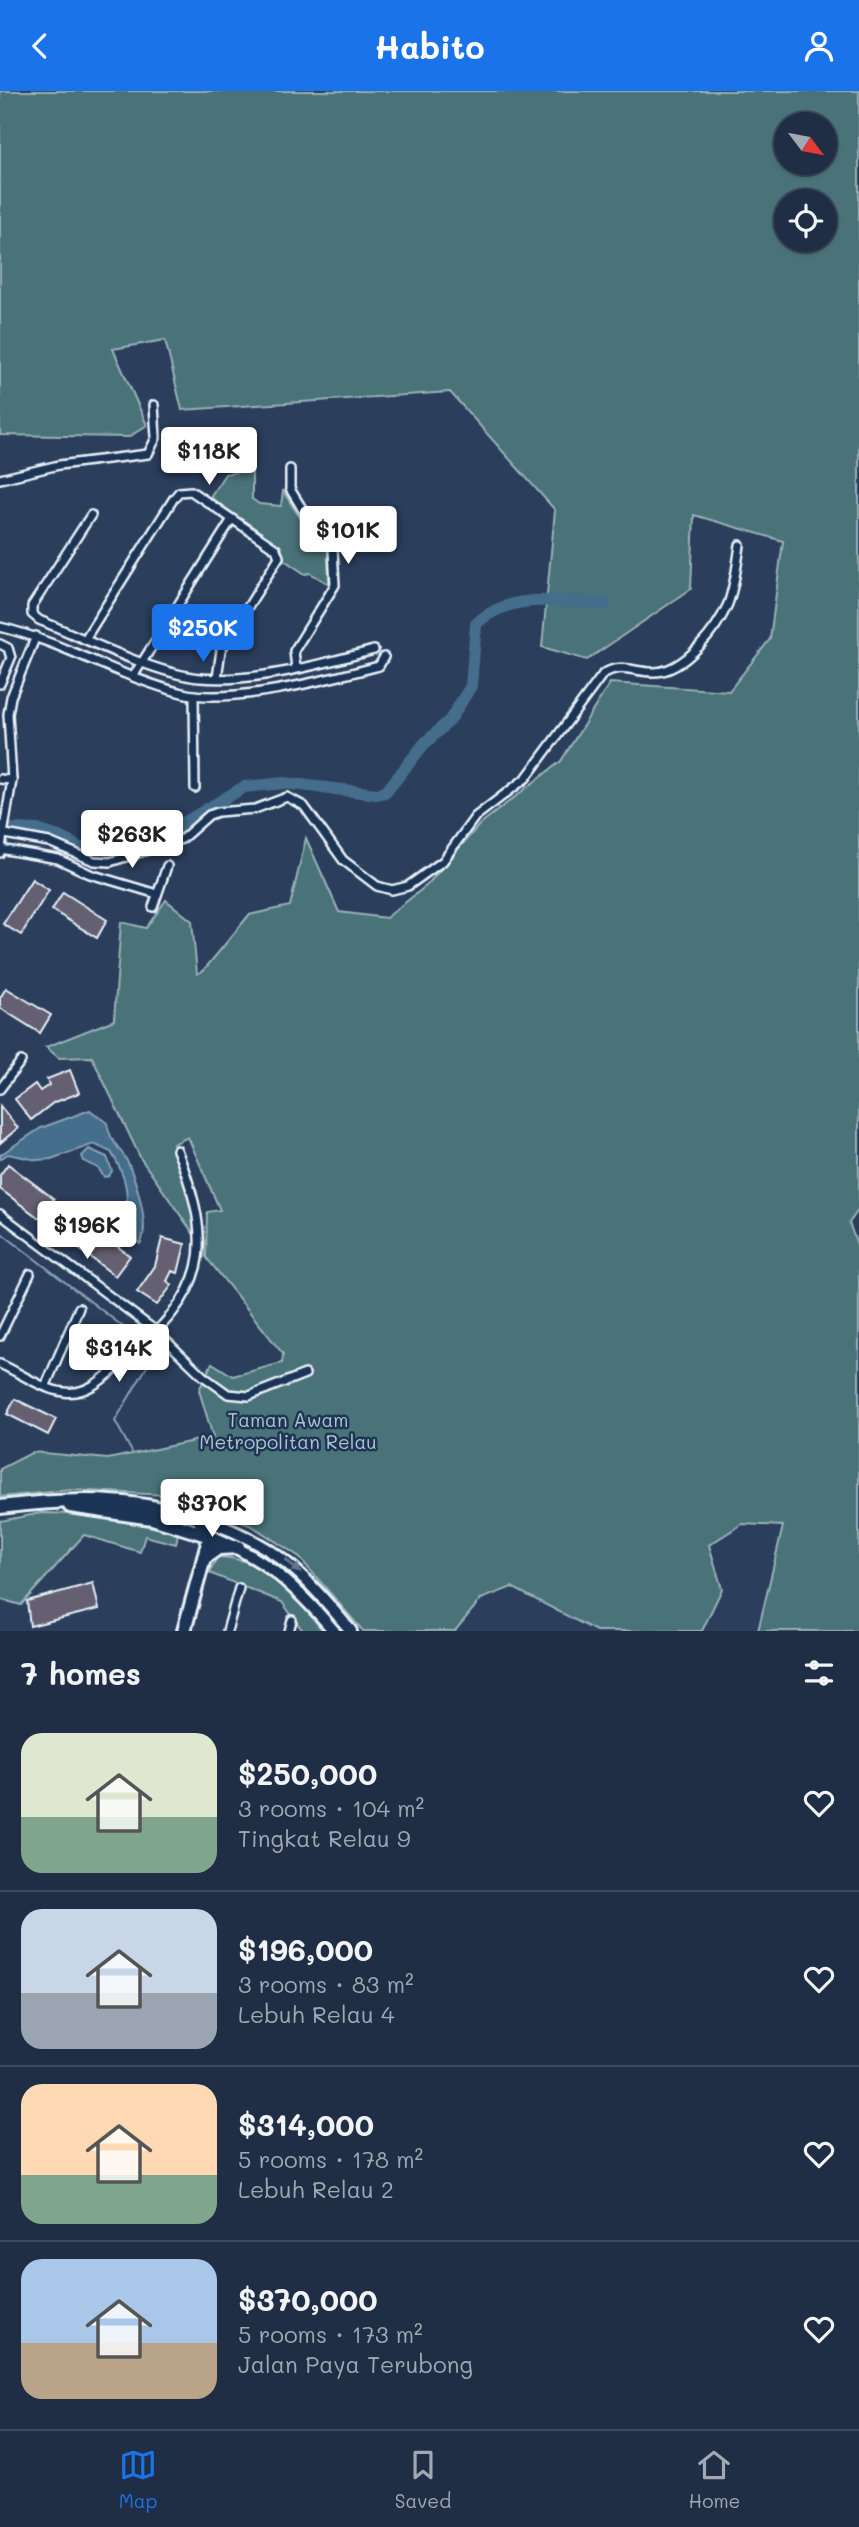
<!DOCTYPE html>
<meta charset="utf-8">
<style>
body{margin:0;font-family:Mali,sans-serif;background:#28364c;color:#f1f3f6;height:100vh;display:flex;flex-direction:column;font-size:26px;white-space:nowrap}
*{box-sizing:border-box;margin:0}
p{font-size:23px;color:#a2a8b3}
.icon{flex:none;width:38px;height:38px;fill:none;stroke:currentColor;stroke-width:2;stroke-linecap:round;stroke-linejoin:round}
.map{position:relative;height:1540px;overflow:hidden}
.details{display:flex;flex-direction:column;background:#202e45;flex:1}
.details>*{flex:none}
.needle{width:46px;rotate:122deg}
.fabs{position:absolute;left:774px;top:21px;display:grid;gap:14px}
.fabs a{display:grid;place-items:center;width:63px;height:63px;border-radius:50%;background:#202e45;box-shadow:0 2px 5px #0004,0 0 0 2px #3d4a5e;font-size:35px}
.price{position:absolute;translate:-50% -60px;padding:0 16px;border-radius:7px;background:#fff;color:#222;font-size:23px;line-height:46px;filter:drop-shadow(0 2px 4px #0008)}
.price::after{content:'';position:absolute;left:50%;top:42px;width:21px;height:16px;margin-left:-10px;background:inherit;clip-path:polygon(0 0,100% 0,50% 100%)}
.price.on{background:#1a73e8;color:#fff}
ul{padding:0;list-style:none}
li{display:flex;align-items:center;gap:21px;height:175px;padding:0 21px}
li+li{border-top:2px solid #3d4a5e}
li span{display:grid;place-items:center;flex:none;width:196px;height:140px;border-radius:21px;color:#555}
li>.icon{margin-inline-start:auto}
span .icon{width:84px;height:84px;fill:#fffc;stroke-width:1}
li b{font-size:30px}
h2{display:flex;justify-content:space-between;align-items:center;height:84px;padding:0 21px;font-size:30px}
header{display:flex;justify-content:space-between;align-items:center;height:91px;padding:0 21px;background:#1a73e8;color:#fff;font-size:32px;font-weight:800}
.dock{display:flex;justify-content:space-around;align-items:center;height:98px;border-top:2px solid #3d4a5e;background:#202e45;font-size:19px;color:#a2a8b3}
.dock a{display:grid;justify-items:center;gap:4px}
.dock .on{color:#1a73e8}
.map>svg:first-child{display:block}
</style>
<header><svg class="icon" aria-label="back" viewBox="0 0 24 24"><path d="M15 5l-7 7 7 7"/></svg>Habito<svg class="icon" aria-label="person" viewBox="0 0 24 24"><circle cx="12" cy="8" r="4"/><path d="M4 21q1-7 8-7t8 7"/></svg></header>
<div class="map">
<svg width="859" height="1540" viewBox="0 0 859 1540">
<rect width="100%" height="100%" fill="#2b3e5c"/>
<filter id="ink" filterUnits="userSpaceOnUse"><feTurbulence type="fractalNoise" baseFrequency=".0143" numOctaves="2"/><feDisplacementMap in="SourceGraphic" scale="14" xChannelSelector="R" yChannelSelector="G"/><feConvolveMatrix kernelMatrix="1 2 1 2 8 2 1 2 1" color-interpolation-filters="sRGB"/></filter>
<g filter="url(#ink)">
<g fill="#4a7378" stroke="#99b2b8" stroke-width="2" fill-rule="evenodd">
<path d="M 0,0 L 859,0 L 859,1118 L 849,1132 L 859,1159 L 859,1540 L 758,1540 L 783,1435 L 742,1433 L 709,1454 L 722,1498 L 702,1540 L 596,1540 L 512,1496 L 481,1508 L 455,1540 L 363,1540 L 298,1465 L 252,1435 L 165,1404 L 71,1399 L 0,1406 L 0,1378 L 33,1361 L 108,1368 L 213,1346 L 199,1299 L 212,1272 L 233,1285 L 282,1272 L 283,1263 L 206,1166 L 207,1121 L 220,1119 L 188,1046 L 173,1053 L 195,1113 L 193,1142 L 141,1068 L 92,966 L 59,967 L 46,956 L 114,929 L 121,831 L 146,837 L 166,809 L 192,830 L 197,883 L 204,879 L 249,824 L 290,815 L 306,747 L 339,821 L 386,827 L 427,794 L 480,733 L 561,670 L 610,592 L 729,600 L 770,548 L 783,450 L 694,424 L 691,498 L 587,569 L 542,556 L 555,419 L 450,301 L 182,319 L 165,249 L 113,258 L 147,334 L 129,346 L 0,344 ZM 786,33 L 824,33 L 824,72 L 786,72 ZM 786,110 L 824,110 L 824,149 L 786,149 Z"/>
<path d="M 252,379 L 252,408 L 259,413 L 281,415 L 283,400 L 302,430 L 328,459 L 329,493 L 310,482 L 305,483 L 283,468 L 279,455 L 210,406 L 225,383 Z"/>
<path d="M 41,1422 C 87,1422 133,1431 178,1442 L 176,1453 L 145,1445 L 140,1461 L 84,1444 L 21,1514 L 0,1508 L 0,1430 Z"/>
<path d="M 217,1466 C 262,1464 298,1508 323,1540 L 303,1540 L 282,1511 L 209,1482 Z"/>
</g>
<g fill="#446d8c" stroke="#86a2b7" stroke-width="2">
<path d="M 90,1019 L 107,1032 C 109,1050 121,1057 128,1072 C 136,1090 151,1136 140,1153 C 122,1143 129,1114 126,1097 C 124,1084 118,1072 111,1061 L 94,1053 L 51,1068 L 37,1069 L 8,1063 L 0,1068 L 0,1064 L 41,1037 Z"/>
<path d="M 89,1058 L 107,1066 L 112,1080 L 109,1085 L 104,1086 L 98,1077 L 84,1070 L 82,1065 Z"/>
</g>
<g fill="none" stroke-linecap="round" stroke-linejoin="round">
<g stroke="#86a2b7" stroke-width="2">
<path d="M 0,1141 L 143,1251"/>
<path d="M 132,1361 L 115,1330 L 152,1267 L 146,1256"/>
</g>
<path stroke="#446d8c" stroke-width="12" d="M 13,738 L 37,739 L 62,747 L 78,756 L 105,763 L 154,750 L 244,696 L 284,692 L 377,703 L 386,701 L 424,653 L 450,629 L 471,595 L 476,533 C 509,500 562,511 605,513"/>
</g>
<g fill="#656171" stroke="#e8f1f8" stroke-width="2">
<path d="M 32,788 L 49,799 L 21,844 L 3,833 Z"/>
<path d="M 63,801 L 107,829 L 97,847 L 52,819 Z"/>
<path d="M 6,897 L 51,924 L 40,942 L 0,917 L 0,907 Z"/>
<path d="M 70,979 L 79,1002 L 53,1012 L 31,1029 L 15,1008 L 35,993 L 40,1000 L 49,994 L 47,988 Z"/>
<path d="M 0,1015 L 18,1037 L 0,1052 Z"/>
<path d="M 8,1073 L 54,1108 L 39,1127 L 0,1098 L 0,1084 Z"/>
<path d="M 84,1130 L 130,1165 L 115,1185 L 69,1150 Z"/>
<path d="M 162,1147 L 185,1153 L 178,1182 L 172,1180 L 167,1190 L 172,1194 L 157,1214 L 137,1201 L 155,1175 Z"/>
<path d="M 15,1308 L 56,1328 L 48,1344 L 7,1323 Z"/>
<path d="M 93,1492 L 99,1518 L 30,1535 L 27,1510 Z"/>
</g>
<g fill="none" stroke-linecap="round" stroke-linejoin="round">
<g stroke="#e8f1f8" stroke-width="12">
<g id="street">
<path d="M 290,378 L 290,398 L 309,429 L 333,458 L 335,494 L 294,560 L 296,577"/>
<path d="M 0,388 L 59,374 L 148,363 L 156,347 L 154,314"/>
<path d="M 91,424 L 32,515 L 32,523 L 39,529 C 82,546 155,583 200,587 C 253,592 322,573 374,559"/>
<path d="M 0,536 C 63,551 119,586 182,602 C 232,614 329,588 379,575 L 384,566"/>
<path d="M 85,548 L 174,407 L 179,401 L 191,400 L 276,458 L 279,466 L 221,559 L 217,587"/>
<path d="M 0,553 L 8,557 L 11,567 L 0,593"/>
<path d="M 134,584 L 232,428"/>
<path d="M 194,604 L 195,697"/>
<path d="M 0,688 L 12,689"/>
<path d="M 5,743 L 49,751 L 94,770 L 110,771 L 182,748 L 209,724 L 218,721 L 255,718 L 287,706 L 304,715 L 343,769 L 377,795 L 392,799 L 408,795 L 443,770 L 475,726 L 526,687 L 603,583 C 620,571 636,582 655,581 C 685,580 717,538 728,513 C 735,494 737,474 740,454"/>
<path d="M 0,758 L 58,768 L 90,783 L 157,803"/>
<path d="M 0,762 L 12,689 L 8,623 L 11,606 L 36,545"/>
<path d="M 153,816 L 167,775"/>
<path d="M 0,998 L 21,970"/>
<path d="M 0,1123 L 156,1240 L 203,1285 L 228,1303 L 249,1305 L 305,1283"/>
<path d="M 0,1245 L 30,1183"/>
<path d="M 0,1273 C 19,1281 43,1299 64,1301 C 88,1305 107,1284 124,1270 C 207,1200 216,1159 177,1059"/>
<path d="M 46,1294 L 79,1217"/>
<path d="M 227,1540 L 239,1497"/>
<path d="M 289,1540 L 292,1529"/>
</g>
</g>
<g stroke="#e8f1f8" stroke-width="16">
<g id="secondary">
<path d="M 198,1427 C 274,1451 302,1481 351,1540"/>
<path d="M 210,1445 C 266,1467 296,1496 334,1540"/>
</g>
</g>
<g stroke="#e8f1f8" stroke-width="18">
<g id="primary">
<path d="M 70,1415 L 152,1427 L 210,1445"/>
<path d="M 0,1416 C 71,1407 129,1406 198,1427 L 210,1445"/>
<path d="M 204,1467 L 218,1457 L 238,1456"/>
<path d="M 184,1540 L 210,1445"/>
</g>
</g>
<use href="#street" stroke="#1d3557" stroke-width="7"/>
<use href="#secondary" stroke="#1d3557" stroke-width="10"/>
<use href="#primary" stroke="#1d3557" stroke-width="12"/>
</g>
<defs><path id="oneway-solid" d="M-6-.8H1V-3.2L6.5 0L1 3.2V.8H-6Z" transform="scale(1.75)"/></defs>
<use fill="#64778f" href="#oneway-solid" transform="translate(293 1475) rotate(42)"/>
</g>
<g text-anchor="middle" stroke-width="5" stroke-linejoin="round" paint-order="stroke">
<g font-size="19" fill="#b1c5cb" stroke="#1d3557">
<text x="288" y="1336">Taman Awam<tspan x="288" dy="22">Metropolitan Relau</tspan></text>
</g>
</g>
</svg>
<div class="fabs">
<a><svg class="needle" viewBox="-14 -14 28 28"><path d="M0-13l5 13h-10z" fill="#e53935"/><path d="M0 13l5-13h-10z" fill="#a2a8b3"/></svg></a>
<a><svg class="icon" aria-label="locate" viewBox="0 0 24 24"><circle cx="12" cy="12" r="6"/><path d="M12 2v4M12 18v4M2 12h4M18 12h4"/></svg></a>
</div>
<b class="price" style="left:209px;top:396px">$118K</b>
<b class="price" style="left:348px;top:475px">$101K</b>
<b class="price on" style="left:203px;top:573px">$250K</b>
<b class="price" style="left:132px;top:779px">$263K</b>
<b class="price" style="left:87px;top:1170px">$196K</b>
<b class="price" style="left:119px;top:1293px">$314K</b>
<b class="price" style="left:212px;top:1448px">$370K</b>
</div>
<section class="details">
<h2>7 homes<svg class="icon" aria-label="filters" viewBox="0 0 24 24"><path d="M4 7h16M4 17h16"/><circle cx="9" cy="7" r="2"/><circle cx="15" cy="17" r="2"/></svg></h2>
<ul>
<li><span style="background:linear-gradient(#dfe7d0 60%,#7fa58c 0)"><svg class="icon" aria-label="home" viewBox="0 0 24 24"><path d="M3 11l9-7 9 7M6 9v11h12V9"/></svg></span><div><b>$250,000</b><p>3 rooms · 104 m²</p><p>Tingkat Relau 9</p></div><svg class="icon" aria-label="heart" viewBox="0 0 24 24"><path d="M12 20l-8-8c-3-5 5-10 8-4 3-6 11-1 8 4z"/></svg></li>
<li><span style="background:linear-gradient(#c9d6e8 60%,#9aa5b1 0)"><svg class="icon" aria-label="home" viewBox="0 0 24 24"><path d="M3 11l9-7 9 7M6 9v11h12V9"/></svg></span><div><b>$196,000</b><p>3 rooms · 83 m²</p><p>Lebuh Relau 4</p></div><svg class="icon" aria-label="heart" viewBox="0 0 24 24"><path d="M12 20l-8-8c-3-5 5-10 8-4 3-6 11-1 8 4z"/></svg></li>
<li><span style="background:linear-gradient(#ffd9b3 65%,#7fa58c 0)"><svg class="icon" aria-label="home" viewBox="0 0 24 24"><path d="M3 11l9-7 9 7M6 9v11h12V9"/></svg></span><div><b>$314,000</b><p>5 rooms · 178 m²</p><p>Lebuh Relau 2</p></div><svg class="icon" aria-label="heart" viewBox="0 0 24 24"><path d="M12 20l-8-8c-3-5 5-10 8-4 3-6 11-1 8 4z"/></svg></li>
<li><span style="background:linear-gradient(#a9c7e8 60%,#b9a48a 0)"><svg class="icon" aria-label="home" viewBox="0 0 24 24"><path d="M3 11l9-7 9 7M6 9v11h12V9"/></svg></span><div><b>$370,000</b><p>5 rooms · 173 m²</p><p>Jalan Paya Terubong</p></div><svg class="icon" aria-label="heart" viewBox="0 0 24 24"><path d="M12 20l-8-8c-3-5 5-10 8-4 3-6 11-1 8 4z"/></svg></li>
</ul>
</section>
<nav class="dock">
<a class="on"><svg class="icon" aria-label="map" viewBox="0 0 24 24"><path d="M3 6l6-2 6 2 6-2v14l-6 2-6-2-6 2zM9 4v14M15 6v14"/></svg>Map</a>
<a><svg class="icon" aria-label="saved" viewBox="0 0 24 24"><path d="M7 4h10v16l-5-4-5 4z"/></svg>Saved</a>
<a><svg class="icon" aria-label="home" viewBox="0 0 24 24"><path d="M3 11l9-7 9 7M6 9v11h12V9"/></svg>Home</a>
</nav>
